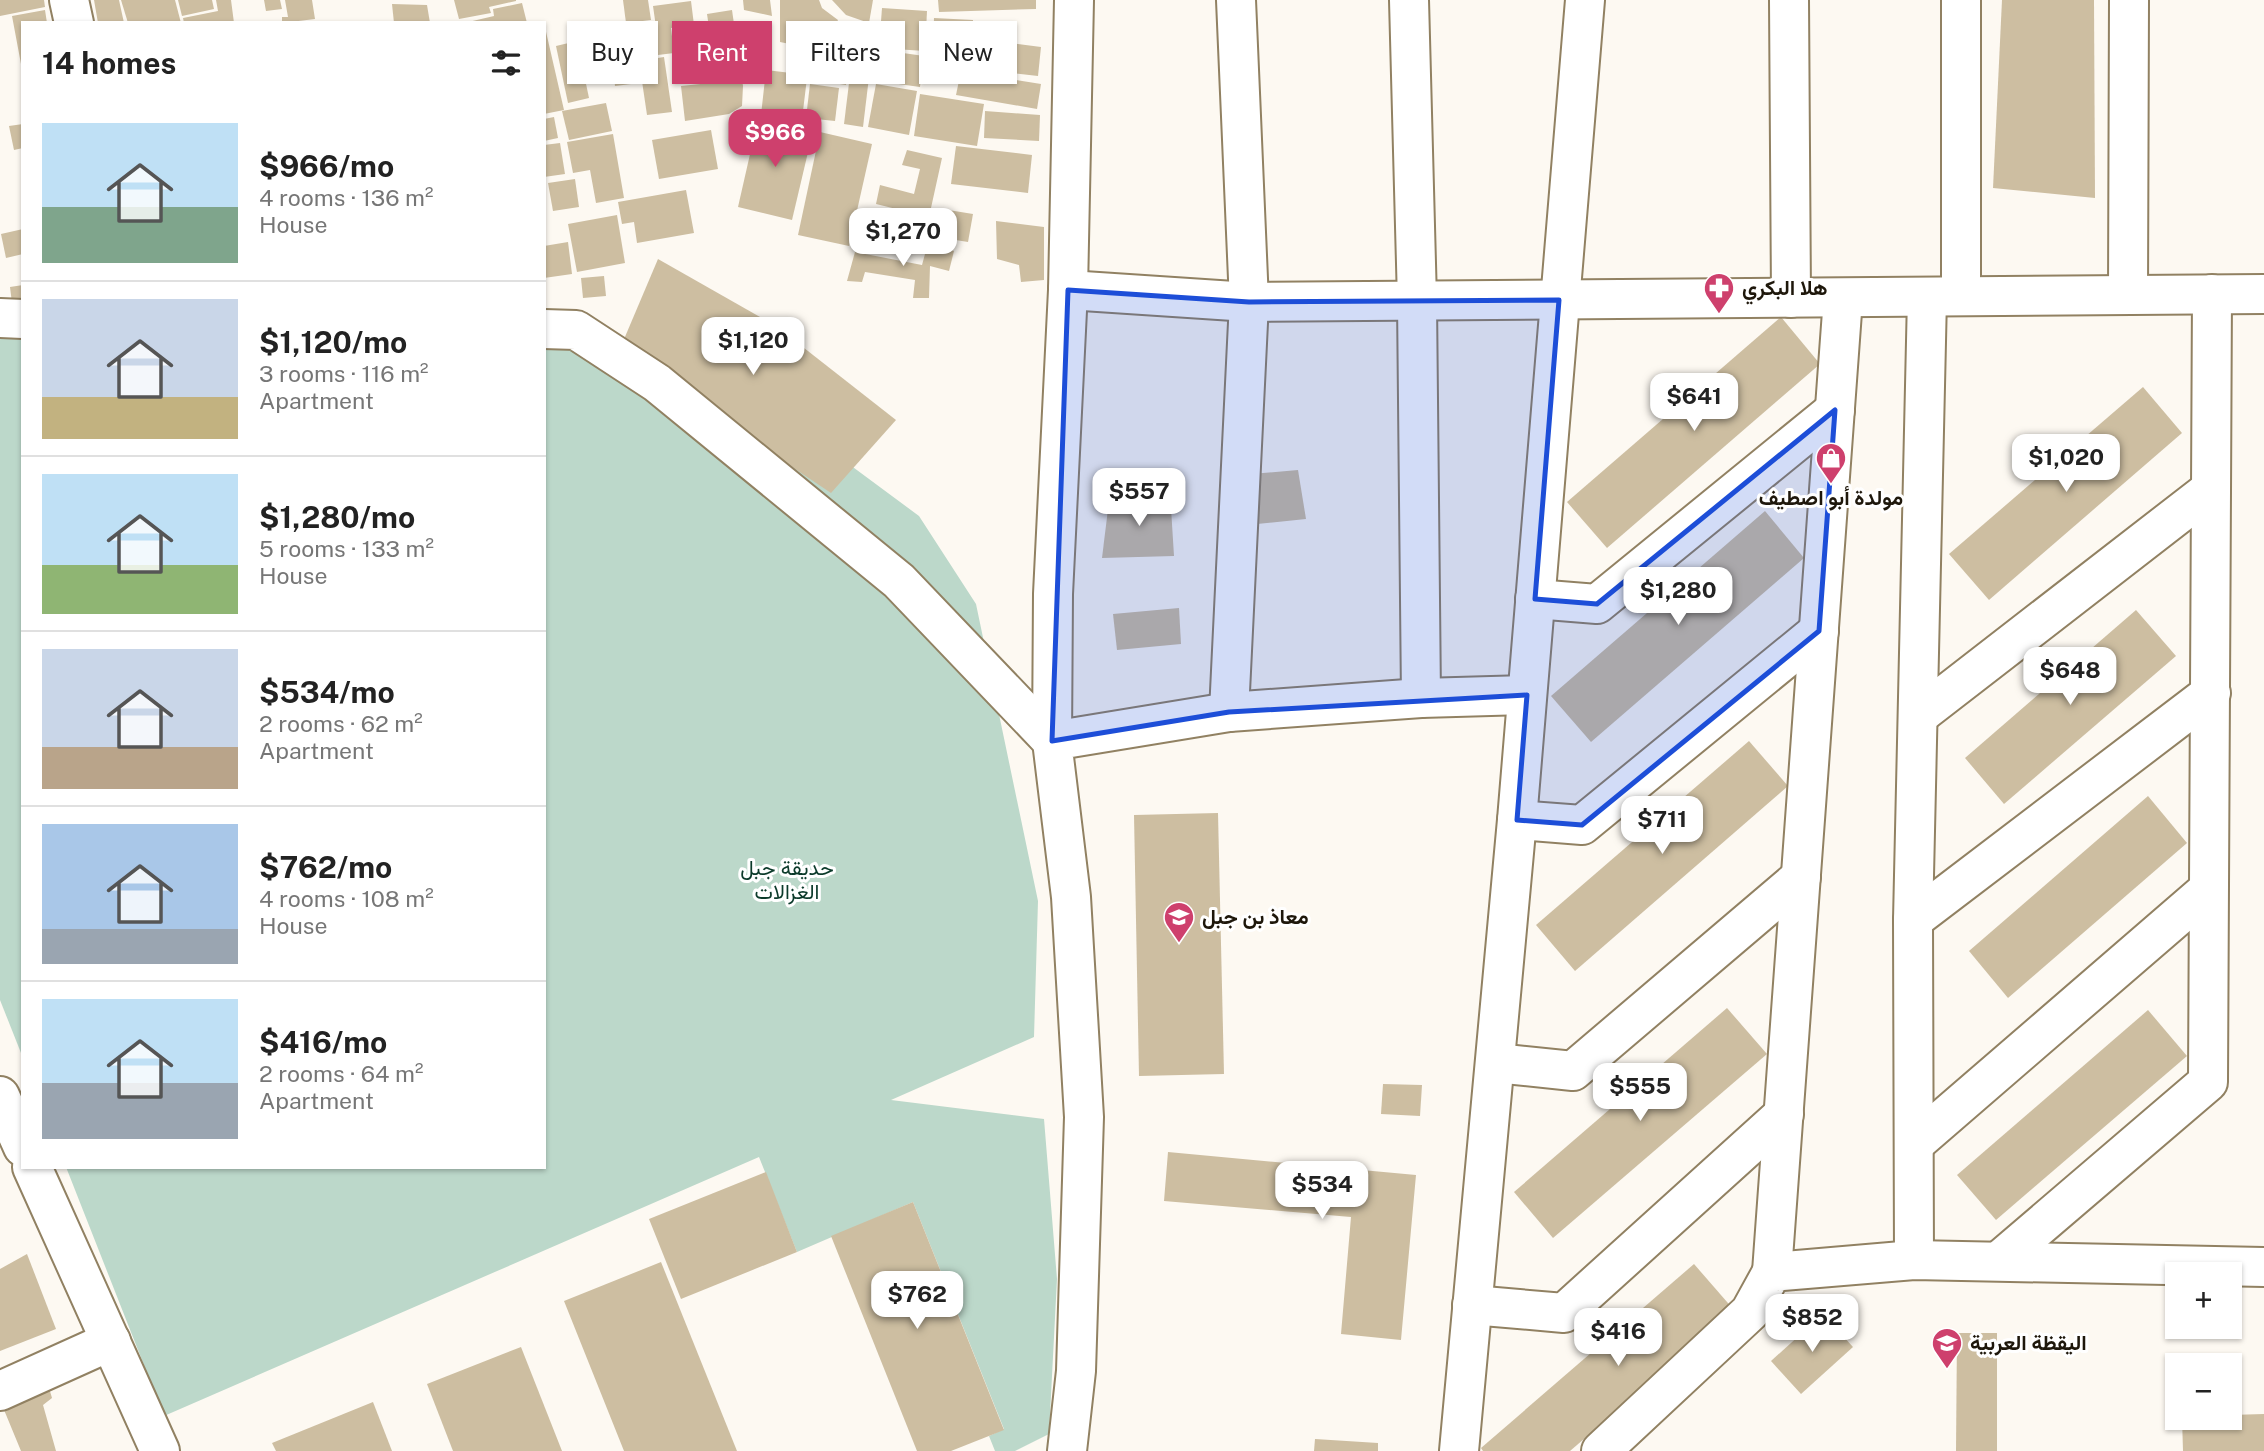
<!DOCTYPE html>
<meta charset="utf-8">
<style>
body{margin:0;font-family:"Public Sans",Vazirmatn,sans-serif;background:#f2f2f2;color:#222;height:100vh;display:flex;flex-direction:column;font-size:26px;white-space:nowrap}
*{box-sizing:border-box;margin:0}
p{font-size:23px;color:#767676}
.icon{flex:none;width:38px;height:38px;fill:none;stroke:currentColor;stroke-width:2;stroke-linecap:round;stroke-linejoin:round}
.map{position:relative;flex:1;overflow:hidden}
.sheet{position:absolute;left:21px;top:21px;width:525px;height:1148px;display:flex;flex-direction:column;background:#fff;border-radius:0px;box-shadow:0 2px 5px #0004}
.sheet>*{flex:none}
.banner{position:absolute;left:567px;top:21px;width:665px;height:63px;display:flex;gap:14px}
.buttons{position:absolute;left:2165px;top:1262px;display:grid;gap:14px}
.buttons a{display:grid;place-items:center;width:77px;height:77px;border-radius:0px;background:#fff;box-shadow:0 2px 5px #0004;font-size:35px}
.price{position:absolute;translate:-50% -60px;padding:0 16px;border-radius:14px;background:#fff;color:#222;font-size:23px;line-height:46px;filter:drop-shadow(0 2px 4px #0008)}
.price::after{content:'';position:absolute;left:50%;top:42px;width:21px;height:16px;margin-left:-10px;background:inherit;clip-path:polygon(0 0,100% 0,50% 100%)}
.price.on{background:#ce406d;color:#fff}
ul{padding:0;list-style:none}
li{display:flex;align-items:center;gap:21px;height:175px;padding:0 21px}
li+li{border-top:2px solid #e0e0e0}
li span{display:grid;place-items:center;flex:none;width:196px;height:140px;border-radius:0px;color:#555}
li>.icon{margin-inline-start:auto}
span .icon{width:84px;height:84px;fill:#fffc;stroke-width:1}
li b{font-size:30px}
h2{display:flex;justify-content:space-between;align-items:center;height:84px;padding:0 21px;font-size:30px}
.chip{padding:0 24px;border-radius:0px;background:#fff;box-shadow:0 2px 5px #0004;font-size:24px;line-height:63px}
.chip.on{background:#ce406d;color:#fff}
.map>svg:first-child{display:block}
</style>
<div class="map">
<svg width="2264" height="1451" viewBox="0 0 2264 1451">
<rect width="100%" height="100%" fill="#fdf9f2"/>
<g fill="#bcd8ca">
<path d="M 0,330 L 23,330 L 23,1058 L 0,1000 Z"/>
<path d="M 544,332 L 765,402 L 919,516 L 976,604 L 1038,901 L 1034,1037 L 891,1100 L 1044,1119 L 1057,1279 L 1049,1434 L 1015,1451 L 995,1451 L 989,1436 L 1004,1429 L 913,1202 L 797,1252 L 759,1157 L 164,1416 L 66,1167 L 544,1167 Z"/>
</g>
<g fill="#cdbea1">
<path d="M 0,0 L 44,0 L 45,7 L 0,16 Z"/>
<path d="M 94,0 L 119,0 L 124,23 L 98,23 Z"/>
<path d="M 121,0 L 175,0 L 181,23 L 128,23 Z"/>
<path d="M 178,0 L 212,0 L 214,9 L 182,16 Z"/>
<path d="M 216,0 L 231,0 L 234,23 L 184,23 L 183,18 L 218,11 Z"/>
<path d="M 264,0 L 280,0 L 282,9 L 266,11 Z"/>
<path d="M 285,0 L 312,0 L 315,19 L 282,23 L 282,17 L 288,17 Z"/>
<path d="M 454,0 L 516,0 L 516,1 L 489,7 L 491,13 L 459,19 Z"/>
<path d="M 623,0 L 648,0 L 651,20 L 626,23 Z"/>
<path d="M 743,0 L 770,0 L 772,16 L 744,10 Z"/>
<path d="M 780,0 L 819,0 L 822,8 L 838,20 L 824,51 L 780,42 Z"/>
<path d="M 832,0 L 873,0 L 869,23 L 846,15 Z"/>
<path d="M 938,0 L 1036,0 L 1036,9 L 939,12 Z"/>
<path d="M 2002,0 L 2094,0 L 2095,198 L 1993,188 Z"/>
<path d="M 691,1 L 694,25 L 671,28 L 674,53 L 634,58 L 630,30 L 656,27 L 653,6 Z"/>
<path d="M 522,3 L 527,23 L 464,23 L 494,16 L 493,9 Z"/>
<path d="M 392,4 L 427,5 L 430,23 L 394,23 Z"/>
<path d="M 882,8 L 927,11 L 925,51 L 879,48 Z"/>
<path d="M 45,10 L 47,23 L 23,23 L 21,64 L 12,16 Z"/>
<path d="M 732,10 L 735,31 L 710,34 L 707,14 Z"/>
<path d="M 934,18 L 973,20 L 971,66 L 932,64 Z"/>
<path d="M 544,23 L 564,110 L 544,114 Z"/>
<path d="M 852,35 L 872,39 L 868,60 L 848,56 Z"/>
<path d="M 978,39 L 1041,47 L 1038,76 L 974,69 Z"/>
<path d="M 577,41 L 589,98 L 568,103 L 556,46 Z"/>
<path d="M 737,46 L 743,86 L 742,106 L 729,114 L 685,121 L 681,86 L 720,82 L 717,49 Z"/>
<path d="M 882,50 L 924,56 L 920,87 L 877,81 Z"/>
<path d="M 792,54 L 828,58 L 826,80 L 807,78 L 802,119 L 761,115 L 766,70 L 791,73 Z"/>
<path d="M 664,57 L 672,112 L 647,115 L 639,61 Z"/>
<path d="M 830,60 L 849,63 L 846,85 L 827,82 Z"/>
<path d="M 637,62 L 639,83 L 615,86 L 613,65 Z"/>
<path d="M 961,71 L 1041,84 L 1037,109 L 956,95 Z"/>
<path d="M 850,75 L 869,77 L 863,127 L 844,124 Z"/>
<path d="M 810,84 L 839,88 L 835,121 L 806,118 Z"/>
<path d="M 876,84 L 917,91 L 909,135 L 868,127 Z"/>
<path d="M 920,94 L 984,104 L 977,146 L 914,136 Z"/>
<path d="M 606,103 L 612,131 L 569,140 L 562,111 Z"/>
<path d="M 985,111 L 1040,115 L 1039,141 L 984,138 Z"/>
<path d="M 554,117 L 558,138 L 544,141 L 544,119 Z"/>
<path d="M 758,119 L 813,131 L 792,220 L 738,207 Z"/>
<path d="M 23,124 L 23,148 L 14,150 L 9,126 Z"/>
<path d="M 711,130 L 718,169 L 659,179 L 652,140 Z"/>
<path d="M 820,132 L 872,144 L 849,246 L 798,235 Z"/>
<path d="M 613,134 L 624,198 L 596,203 L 590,170 L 573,173 L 567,142 Z"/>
<path d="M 560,143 L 565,174 L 544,177 L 544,145 Z"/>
<path d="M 956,146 L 1032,155 L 1028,193 L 951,184 Z"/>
<path d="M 907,150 L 942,158 L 929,217 L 876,204 L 880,185 L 914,194 L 920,169 L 902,165 Z"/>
<path d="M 575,179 L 579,207 L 553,211 L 548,183 Z"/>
<path d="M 686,190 L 694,233 L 637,243 L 634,222 L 622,224 L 618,202 Z"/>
<path d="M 936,208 L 973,214 L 968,242 L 931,236 Z"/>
<path d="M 871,209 L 898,215 L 893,237 L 866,231 Z"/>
<path d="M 617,215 L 625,263 L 577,272 L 568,224 Z"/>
<path d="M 996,221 L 1044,227 L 1044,280 L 1021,282 L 1019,265 L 997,259 Z"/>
<path d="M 23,229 L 23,254 L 6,258 L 1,234 Z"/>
<path d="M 568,242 L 572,274 L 544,278 L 544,246 Z"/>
<path d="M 928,243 L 954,251 L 949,271 L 930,266 L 929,298 L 913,298 L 915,280 L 865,272 L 862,282 L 847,281 L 855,252 L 922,265 Z"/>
<path d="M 658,259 L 776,326 L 896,420 L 831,493 L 619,351 Z"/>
<path d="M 604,276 L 606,296 L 583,298 L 581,278 Z"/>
<path d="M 23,285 L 23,310 L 13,311 L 10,287 Z"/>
<path d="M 1781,317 L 1820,364 L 1607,548 L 1567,502 Z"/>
<path d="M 2143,387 L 2182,433 L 1989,600 L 1949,554 Z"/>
<path d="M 1298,470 L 1306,519 L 1257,524 L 1251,474 Z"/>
<path d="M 1170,492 L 1174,556 L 1102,558 L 1109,501 Z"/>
<path d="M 1765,511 L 1804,558 L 1591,742 L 1551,696 Z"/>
<path d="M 1179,608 L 1181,644 L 1117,650 L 1113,614 Z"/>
<path d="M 2136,610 L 2176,656 L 2004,804 L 1965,758 Z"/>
<path d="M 1749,741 L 1788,786 L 1575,971 L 1536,925 Z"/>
<path d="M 2148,796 L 2187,843 L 2008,998 L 1969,951 Z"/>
<path d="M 1218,813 L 1224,1074 L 1139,1076 L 1134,815 Z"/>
<path d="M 1727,1008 L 1767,1054 L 1553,1238 L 1514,1192 Z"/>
<path d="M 2148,1010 L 2187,1056 L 1996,1220 L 1957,1175 Z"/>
<path d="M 1383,1084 L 1422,1085 L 1420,1116 L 1381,1114 Z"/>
<path d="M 1168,1152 L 1416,1175 L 1401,1340 L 1341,1334 L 1351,1217 L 1164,1201 Z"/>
<path d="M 766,1172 L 797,1252 L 681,1299 L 649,1219 Z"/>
<path d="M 913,1202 L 1004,1430 L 951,1451 L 917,1451 L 831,1236 Z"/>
<path d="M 27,1254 L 56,1329 L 0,1351 L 0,1269 Z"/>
<path d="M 661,1262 L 737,1451 L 624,1451 L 564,1301 Z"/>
<path d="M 1694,1264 L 1734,1310 L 1570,1451 L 1483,1451 L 1481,1448 Z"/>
<path d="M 1823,1314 L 1853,1347 L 1801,1394 L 1771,1361 Z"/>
<path d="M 1957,1333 L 1997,1333 L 1997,1451 L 1956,1451 Z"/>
<path d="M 521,1347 L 562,1451 L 453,1451 L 427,1384 Z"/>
<path d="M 47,1381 L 52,1398 L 43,1405 L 56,1451 L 21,1451 L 2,1405 Z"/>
<path d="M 373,1402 L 392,1451 L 276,1451 L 272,1443 Z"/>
<path d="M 2264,1414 L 2264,1451 L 2183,1451 L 2182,1418 L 2230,1418 L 2230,1415 Z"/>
<path d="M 1315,1439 L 1378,1443 L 1378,1451 L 1314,1451 Z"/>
</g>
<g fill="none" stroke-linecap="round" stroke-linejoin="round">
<g stroke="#918162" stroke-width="42">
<g id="minor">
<path d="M 69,0 L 74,23"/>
<path d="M 1409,0 L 1417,301 L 1421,698"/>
<path d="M 1789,0 L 1791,298"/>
<path d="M 1961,0 L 1961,296"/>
<path d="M 1068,290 L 1249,302 L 2264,294"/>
<path d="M 2128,295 L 2129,0"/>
<path d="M 0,318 L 23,319"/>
<path d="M 544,329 L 576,330 L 657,383 L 899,581 L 1052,741"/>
<path d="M 1535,599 L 1597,604 L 1835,410"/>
<path d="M 1229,712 L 1249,302 L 1236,0"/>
<path d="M 1918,716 L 2211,489"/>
<path d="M 1052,741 L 1053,594 L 1068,290 L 1074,0"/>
<path d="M 1517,820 L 1582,825 L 1819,631"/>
<path d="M 1913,920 L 2211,693"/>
<path d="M 1496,1063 L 1573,1071 L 1801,877"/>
<path d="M 0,1096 L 23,1147"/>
<path d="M 1914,1144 L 2208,890"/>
<path d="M 32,1167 L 160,1451"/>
<path d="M 1914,1260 L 1913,920 L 1927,297"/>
<path d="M 2000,1260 L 2208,1082 L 2212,294"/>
<path d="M 1772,1272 L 1843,298"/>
<path d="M 1472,1305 L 1564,1313 L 1784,1114"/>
<path d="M 0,1391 L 111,1341"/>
<path d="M 1067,1451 L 1076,1371 L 1084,1117 L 1071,897 L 1052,741 L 1229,712 L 1421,698 L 1527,695"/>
<path d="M 1459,1451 L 1517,820 L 1585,0"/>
<path d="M 1601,1451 L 1750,1312 L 1772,1272 L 1914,1260 L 2264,1267"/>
</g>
</g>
<use href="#minor" stroke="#fff" stroke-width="38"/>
</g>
<path fill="#1d4ed8" fill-opacity="0.2" stroke="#1d4ed8" stroke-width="5" stroke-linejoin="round" d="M 1068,290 L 1249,302 L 1559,300 L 1535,599 L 1597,604 L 1835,410 L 1819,631 L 1582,825 L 1517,820 L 1527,695 L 1229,712 L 1052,741 Z"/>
<defs>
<g id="pharmacy-pin" transform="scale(1.575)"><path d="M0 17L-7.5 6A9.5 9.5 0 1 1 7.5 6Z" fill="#ce406d" stroke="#fff"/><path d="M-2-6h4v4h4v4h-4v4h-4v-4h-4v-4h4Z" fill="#fff"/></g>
<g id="shop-pin" transform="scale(1.575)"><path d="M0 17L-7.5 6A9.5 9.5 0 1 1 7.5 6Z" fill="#ce406d" stroke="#fff"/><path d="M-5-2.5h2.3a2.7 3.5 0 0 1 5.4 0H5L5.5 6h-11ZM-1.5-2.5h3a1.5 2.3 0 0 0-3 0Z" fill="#fff"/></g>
<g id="school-pin" transform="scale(1.575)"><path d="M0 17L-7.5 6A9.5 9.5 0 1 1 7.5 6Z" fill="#ce406d" stroke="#fff"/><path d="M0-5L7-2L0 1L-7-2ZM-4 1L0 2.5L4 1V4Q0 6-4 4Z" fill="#fff"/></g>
</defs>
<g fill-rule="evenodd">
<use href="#pharmacy-pin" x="1719" y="288"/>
<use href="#shop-pin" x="1831" y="458"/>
<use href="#school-pin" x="1179" y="917"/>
<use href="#school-pin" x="1947" y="1343"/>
</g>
<g text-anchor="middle" stroke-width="6" stroke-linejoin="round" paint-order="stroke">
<g font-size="21" font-weight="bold" fill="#1e170b" stroke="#fff" text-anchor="start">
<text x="1742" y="295">هلا البكري</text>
<text x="1831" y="505" text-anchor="middle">مولدة أبو اصطيف</text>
<text x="1202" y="924">معاذ بن جبل</text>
<text x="1970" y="1350">اليقظة العربية</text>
</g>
<g font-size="21" fill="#0b3a2a" stroke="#fff">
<text x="787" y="875">حديقة جبل<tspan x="787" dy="24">الغزالات</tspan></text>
</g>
</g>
</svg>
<div class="buttons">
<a>+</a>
<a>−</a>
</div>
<b class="price on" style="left:775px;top:169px">$966</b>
<b class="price" style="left:903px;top:268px">$1,270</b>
<b class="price" style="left:753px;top:377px">$1,120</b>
<b class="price" style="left:1694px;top:433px">$641</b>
<b class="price" style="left:2066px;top:494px">$1,020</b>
<b class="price" style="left:1139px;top:528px">$557</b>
<b class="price" style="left:1678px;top:627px">$1,280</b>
<b class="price" style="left:2070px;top:707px">$648</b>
<b class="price" style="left:1662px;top:856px">$711</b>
<b class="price" style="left:1640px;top:1123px">$555</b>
<b class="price" style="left:1322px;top:1221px">$534</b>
<b class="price" style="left:917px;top:1331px">$762</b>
<b class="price" style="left:1812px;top:1354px">$852</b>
<b class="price" style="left:1618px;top:1368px">$416</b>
<div class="banner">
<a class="chip">Buy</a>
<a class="chip on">Rent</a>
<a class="chip">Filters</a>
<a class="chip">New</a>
</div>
<section class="sheet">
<h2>14 homes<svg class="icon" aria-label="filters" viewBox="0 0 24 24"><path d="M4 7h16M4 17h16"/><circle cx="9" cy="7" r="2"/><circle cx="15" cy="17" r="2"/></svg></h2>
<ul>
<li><span style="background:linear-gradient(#bfe0f5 60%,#7fa58c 0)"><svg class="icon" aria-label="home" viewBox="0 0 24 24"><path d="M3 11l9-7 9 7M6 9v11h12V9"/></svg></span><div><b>$966/mo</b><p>4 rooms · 136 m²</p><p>House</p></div></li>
<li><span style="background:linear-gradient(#c9d6e8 70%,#c2b280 0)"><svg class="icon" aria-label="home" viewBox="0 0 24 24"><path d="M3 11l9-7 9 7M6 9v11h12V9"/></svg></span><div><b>$1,120/mo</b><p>3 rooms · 116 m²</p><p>Apartment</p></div></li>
<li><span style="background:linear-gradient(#bfe0f5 65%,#8fb573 0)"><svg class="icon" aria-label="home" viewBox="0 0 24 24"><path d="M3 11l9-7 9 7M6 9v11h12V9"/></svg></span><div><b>$1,280/mo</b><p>5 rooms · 133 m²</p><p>House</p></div></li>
<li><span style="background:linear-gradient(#c9d6e8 70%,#b9a48a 0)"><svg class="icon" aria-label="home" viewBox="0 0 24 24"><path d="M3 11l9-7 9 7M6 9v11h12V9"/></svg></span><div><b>$534/mo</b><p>2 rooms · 62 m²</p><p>Apartment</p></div></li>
<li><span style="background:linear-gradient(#a9c7e8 75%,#9aa5b1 0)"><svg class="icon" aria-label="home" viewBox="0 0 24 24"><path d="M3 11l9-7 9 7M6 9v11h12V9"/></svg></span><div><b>$762/mo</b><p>4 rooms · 108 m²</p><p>House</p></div></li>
<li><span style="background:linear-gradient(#bfe0f5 60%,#9aa5b1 0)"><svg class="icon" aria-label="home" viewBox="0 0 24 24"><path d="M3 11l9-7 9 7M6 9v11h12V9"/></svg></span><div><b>$416/mo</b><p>2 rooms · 64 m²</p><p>Apartment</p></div></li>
</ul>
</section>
</div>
